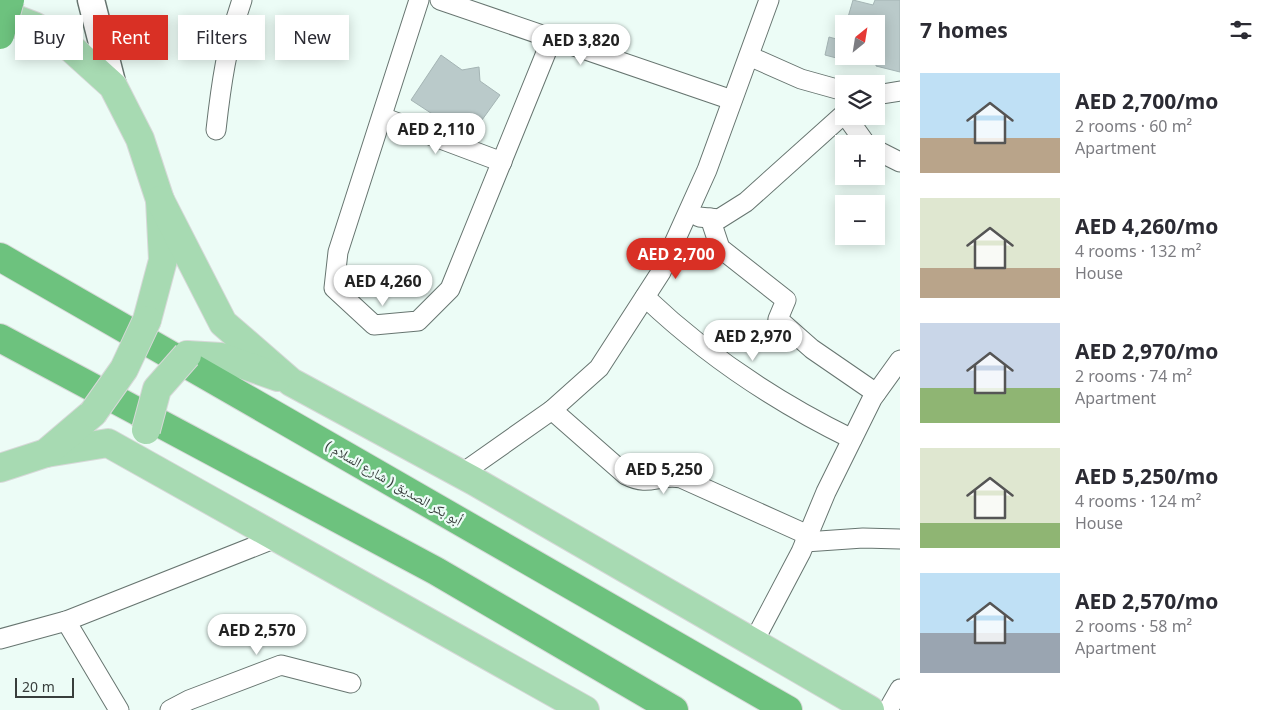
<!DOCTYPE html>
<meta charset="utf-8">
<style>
body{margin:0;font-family:"Noto Sans","Noto Naskh Arabic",sans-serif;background:#f7f7f7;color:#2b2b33;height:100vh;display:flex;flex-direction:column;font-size:19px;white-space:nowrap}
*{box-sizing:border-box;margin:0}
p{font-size:16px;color:#7c7c81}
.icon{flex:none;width:28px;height:28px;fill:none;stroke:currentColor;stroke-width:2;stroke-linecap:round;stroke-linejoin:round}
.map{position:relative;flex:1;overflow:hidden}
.panel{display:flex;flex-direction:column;background:#fff;width:375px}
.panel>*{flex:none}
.banner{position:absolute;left:15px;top:15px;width:475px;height:45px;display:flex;gap:10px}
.needle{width:32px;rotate:30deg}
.buttons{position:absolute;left:835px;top:15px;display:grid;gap:10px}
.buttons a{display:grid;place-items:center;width:50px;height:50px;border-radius:0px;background:#fff;box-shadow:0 2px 12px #0003;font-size:25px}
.scale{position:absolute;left:15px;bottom:12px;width:59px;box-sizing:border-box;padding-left:5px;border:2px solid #383e3c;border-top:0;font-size:14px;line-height:18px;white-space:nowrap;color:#383e3c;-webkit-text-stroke:4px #ecfcf6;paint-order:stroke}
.price{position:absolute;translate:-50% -42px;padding:0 11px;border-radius:18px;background:#fff;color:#222;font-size:16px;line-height:32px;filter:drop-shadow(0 1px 2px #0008)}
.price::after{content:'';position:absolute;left:50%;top:30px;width:15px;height:11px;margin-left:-8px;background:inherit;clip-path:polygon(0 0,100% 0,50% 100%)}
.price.active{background:#d93025;color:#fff}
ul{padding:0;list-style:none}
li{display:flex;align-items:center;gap:15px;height:125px;padding:0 20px}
li span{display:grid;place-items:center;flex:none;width:140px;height:100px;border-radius:0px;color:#555}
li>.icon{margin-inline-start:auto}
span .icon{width:60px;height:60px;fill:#fffc;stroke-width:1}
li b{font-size:21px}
h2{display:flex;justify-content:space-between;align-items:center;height:60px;padding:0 20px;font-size:21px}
.tag{padding:0 18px;border-radius:0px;background:#fff;box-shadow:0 2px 12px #0003;font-size:18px;line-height:45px}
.tag.active{background:#d93025;color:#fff}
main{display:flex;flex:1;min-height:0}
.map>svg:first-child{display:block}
</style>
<main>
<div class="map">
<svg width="900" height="710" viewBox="0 0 900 710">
<rect width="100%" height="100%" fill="#ecfcf6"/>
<g fill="#bacaca" stroke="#a4b4b4">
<path d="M 853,0 L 873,5 L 875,0 L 900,0 L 900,72 L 876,66 L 876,24 L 846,24 Z"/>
<path d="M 829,37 L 844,41 L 844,60 L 825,55 Z"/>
<path d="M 441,55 L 462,70 L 479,67 L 480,81 L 500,95 L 469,138 L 411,100 Z"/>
</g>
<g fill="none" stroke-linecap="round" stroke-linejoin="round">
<g stroke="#677570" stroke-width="21">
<g id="street">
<path d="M 419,0 L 338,252 L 334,288 L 374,325 L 418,321 L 450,289 L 552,38"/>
<path d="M 440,0 L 732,100"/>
<path d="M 749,56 L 801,79 L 844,91"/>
<path d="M 876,95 L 900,91"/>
<path d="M 846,116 L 866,144"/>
<path d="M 382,117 L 502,162"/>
<path d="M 216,130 C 221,85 227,43 242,0"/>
<path d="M 876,150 L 900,162"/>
<path d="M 699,217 L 719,219 L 746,202 L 844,114"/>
<path d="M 710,218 L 720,248 L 786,300 L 778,319 L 812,349 L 876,393"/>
<path d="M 645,297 C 706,355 776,402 852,439"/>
<path d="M 552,410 L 626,475 C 650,487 657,474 681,478 L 808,535"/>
<path d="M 461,474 L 552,410 L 599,368 L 661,272 L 707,170 L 769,0"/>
<path d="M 805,542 L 863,538 L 900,539"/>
<path d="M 66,621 L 119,710"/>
<path d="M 0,639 L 66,621 L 276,538"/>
<path d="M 753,643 L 801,552 L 826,492 L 872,399 L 900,360"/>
<path d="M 170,710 L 189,700 L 281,665 L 351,683"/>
<path d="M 888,710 L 900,689"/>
</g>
</g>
<g stroke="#677570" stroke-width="29">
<path id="secondary" d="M 91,0 L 113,86"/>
</g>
<g stroke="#d7d8d8" stroke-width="30">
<g id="primary">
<path d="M 0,13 L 34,26 L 71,48 L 113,86 L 140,139 L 160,200 L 163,260 L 147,320"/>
<path d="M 160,200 L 223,323 L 291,382 L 474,481 L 870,710"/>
<path d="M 187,355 L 221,357 L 278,377"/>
<path d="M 46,453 L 108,443 L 585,710"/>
<path d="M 0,468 L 46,453 L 93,413"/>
</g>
</g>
<g stroke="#d7d8d8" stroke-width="30">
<g id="highway">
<path d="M 0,257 L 788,710"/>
<path d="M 0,338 L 436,571 L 674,710"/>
</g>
</g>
<use href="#street" stroke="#fff" stroke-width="19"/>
<use href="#secondary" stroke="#fff" stroke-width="26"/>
<use href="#primary" stroke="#a7dab2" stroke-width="28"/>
<use href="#highway" stroke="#6dc27e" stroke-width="28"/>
<g stroke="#d7d8d8" stroke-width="30" stroke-linecap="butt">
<g id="primary-bridge">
<path d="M 93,413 L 124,369 L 147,320"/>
<path d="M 146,430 L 157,389 L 187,355"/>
</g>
</g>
<g stroke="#d7d8d8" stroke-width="30" stroke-linecap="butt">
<path id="highway-bridge" d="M 0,35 L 10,0"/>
</g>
<use href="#primary-bridge" stroke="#a7dab2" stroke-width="28"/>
<use href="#highway-bridge" stroke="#6dc27e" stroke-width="28"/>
</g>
<g text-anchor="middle" stroke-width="4.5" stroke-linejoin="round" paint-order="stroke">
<g font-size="14" fill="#383e3c" stroke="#ecfcf6">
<text transform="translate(394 483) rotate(30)" y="5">( شارع السلام ) أبو بكر الصديق</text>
</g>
</g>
</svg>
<div class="buttons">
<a><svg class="needle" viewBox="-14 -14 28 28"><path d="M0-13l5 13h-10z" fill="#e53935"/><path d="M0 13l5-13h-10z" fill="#7c7c81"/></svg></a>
<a><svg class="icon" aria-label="layers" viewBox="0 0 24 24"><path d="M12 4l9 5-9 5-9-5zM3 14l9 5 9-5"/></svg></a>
<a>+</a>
<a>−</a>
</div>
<div class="scale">20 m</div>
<b class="price" style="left:581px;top:66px">AED 3,820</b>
<b class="price" style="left:436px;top:155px">AED 2,110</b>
<b class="price active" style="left:676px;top:280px">AED 2,700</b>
<b class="price" style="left:383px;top:307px">AED 4,260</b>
<b class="price" style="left:753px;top:362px">AED 2,970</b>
<b class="price" style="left:664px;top:495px">AED 5,250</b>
<b class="price" style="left:257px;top:656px">AED 2,570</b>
<div class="banner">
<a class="tag">Buy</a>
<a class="tag active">Rent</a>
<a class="tag">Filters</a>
<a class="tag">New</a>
</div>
</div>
<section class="panel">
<h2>7 homes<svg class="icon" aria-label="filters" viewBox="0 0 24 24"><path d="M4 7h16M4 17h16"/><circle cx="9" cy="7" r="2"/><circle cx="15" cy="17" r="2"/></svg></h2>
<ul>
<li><span style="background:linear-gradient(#bfe0f5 65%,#b9a48a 0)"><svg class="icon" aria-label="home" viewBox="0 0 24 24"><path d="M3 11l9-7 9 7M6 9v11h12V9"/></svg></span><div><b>AED 2,700/mo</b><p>2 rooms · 60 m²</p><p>Apartment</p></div></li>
<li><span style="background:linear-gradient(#dfe7d0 70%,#b9a48a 0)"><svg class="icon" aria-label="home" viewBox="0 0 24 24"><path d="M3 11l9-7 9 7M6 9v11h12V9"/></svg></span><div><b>AED 4,260/mo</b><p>4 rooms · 132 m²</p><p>House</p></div></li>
<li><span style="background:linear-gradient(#c9d6e8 65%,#8fb573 0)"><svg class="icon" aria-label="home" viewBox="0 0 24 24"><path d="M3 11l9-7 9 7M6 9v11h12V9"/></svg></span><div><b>AED 2,970/mo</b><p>2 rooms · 74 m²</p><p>Apartment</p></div></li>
<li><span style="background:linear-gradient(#dfe7d0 75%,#8fb573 0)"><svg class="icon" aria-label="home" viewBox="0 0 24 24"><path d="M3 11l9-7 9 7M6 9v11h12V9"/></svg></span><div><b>AED 5,250/mo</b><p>4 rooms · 124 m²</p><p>House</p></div></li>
<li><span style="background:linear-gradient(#bfe0f5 60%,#9aa5b1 0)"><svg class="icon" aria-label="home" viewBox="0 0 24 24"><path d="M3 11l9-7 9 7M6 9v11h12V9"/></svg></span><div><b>AED 2,570/mo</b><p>2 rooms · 58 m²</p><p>Apartment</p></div></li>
</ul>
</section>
</main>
